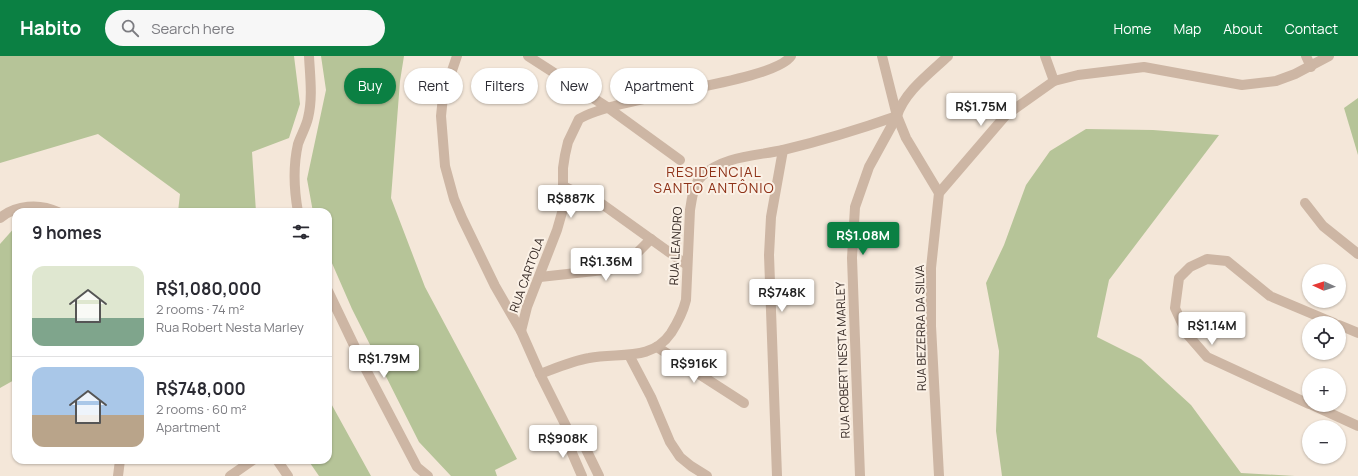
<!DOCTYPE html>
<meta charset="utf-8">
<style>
body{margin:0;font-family:Manrope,sans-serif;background:#f7f7f7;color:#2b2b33;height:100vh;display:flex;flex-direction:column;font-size:15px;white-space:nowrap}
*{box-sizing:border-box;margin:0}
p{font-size:13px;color:#7c7c81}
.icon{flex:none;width:22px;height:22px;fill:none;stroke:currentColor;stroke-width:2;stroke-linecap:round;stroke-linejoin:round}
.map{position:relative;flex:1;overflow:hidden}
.side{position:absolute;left:12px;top:152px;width:320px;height:256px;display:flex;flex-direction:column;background:#fff;border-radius:12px;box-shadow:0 1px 3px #0004}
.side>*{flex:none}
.guide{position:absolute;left:344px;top:12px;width:380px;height:36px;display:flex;gap:8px}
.needle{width:26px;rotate:273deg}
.tools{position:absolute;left:1302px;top:208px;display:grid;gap:8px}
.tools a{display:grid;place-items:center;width:44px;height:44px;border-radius:50%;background:#fff;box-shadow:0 1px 3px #0004;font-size:20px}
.price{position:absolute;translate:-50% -34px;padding:0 9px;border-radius:4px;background:#fff;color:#222;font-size:13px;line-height:26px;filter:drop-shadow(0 1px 2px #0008)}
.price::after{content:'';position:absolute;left:50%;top:24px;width:12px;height:9px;margin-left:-6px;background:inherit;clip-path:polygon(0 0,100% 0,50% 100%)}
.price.on{background:#0b8043;color:#fff}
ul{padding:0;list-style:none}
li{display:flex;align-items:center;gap:12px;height:100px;padding:0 20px}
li+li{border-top:1px solid #e1e1e2}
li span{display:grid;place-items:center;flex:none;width:112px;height:80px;border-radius:12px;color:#555}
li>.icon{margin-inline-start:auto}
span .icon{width:48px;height:48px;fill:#fffc;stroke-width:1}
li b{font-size:17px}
h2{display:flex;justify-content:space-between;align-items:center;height:48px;padding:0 20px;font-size:17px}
.pill{padding:0 14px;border-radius:18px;background:#fff;box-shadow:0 1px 3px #0004;font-size:14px;line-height:36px}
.pill.on{background:#0b8043;color:#fff}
header{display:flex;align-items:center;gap:24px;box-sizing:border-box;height:56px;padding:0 20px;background:#0b8043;color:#fff}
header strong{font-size:19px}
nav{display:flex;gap:22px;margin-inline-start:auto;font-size:14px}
.search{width:280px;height:36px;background:#f7f7f7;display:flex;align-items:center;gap:10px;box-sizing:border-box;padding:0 14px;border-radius:22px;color:#7c7c81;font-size:15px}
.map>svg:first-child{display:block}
</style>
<header>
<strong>Habito</strong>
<div class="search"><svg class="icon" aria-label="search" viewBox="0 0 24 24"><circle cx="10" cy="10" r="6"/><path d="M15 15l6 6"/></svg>Search here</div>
<nav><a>Home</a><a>Map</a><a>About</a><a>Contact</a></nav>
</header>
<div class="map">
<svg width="1358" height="420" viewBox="0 0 1358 420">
<rect width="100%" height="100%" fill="#f4e7d9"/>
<g fill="#b6c498">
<path d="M 0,0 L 294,0 L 300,48 L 289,82 L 252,96 L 256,156 L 178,156 L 180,138 L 98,78 L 0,107 Z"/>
<path d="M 321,0 L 404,0 L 400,25 L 391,142 L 425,231 L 517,403 L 495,414 L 497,420 L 451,420 L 419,386 L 352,253 L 328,198 L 328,156 L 313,156 L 307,123 L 326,34 Z"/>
<path d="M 1358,42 L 1358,99 L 1344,52 Z"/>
<path d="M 1086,73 L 1153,74 L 1219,79 L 1109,224 L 1097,281 L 1141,303 L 1191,349 L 1241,417 L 1295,420 L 1002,420 L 996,375 L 999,295 L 986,227 L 1004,189 L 1026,129 L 1050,95 Z"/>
<path d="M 16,170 L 16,323 L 0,332 L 0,188 Z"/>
<path d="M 328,342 L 371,420 L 319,420 L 308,404 L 328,404 Z"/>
</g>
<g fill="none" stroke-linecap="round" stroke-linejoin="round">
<g stroke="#cdb6a4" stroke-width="10">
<path d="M 457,0 L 443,41 L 441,60 L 445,110 L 454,143 L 462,162 L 495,230 L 521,275 L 540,318 L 571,380 L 572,397 L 582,420"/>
<path d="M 528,0 L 607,51 L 680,104"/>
<path d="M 882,0 L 897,60 L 906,82 L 939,137"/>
<path d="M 1045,0 L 1054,25"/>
<path d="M 1306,0 L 1311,11"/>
<path d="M 563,130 L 602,148 L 687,209"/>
<path d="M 1305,147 L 1323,170 L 1358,198"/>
<path d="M 298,156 C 294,134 293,110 298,88 C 301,79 306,71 308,62 C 313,42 310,20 309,0"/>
<path d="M 0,162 C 16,149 39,147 58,156"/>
<path d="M 540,221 L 622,212 L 651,183"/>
<path d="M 328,235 L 363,308 L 417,411 L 428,420"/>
<path d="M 1339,269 L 1358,277"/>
<path d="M 521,275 L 527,251 L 557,174 L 563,153 L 563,112 L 565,99 L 568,86 L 579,63 C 619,39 773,27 791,0"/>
<path d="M 657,291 L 744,347"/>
<path d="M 629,299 L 651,341 L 670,386 L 680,401 L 691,410 L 707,420"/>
<path d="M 540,318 C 556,312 572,305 589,302 C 619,296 651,306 671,277 C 678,266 683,256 686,244 L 690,154 C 692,143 693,128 702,120 C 723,100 756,100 783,94 C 821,85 860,73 897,60"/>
<path d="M 1309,348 L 1207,301 L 1187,278 L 1175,252 L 1179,222 L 1190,211 L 1207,203 L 1227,205 L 1270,240 L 1334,267"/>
<path d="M 1312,349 L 1358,370"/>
<path d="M 571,380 L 583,387 L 599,420"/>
<path d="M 277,404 L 288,420"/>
<path d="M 118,420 L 120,404"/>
<path d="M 230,420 L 253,404"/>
<path d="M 777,420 L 769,199 L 771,161 L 783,94"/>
<path d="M 860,420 L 852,202 L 855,151 L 869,111 L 897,60 C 904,36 930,17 948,0"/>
<path d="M 939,420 L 931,270 L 931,212 L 939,137 L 1006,59 L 1054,25 L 1078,19 L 1144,11 L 1242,29 L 1276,25 L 1295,18 L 1329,0"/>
</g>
</g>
<g text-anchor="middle" stroke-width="4" stroke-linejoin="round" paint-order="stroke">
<g font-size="12" fill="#372b26" stroke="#fbf1e6">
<text transform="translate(676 190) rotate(-87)" y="4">RUA LEANDRO</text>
<text transform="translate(527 219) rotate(-70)" y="4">RUA CARTOLA</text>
<text transform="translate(921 272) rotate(-91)" y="4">RUA BEZERRA DA SILVA</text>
<text transform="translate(843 304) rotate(-92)" y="4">RUA ROBERT NESTA MARLEY</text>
</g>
<g font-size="14" letter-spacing="1" fill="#8e3218" stroke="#fbf1e6">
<text x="714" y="121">RESIDENCIAL<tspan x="714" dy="16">SANTO ANTÔNIO</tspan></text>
</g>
</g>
</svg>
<div class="tools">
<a><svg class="needle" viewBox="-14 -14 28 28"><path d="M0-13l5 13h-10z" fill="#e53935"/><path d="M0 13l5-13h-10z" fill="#7c7c81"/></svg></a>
<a><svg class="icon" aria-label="locate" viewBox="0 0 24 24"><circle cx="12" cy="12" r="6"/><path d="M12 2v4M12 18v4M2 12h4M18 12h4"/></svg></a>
<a>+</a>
<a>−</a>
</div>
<b class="price" style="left:981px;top:71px">R$1.75M</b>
<b class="price" style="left:571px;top:163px">R$887K</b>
<b class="price on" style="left:863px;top:200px">R$1.08M</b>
<b class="price" style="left:606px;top:226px">R$1.36M</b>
<b class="price" style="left:782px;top:257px">R$748K</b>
<b class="price" style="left:1212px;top:290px">R$1.14M</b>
<b class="price" style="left:384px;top:323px">R$1.79M</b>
<b class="price" style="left:694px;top:328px">R$916K</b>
<b class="price" style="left:563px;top:403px">R$908K</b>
<div class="guide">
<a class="pill on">Buy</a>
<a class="pill">Rent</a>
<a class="pill">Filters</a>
<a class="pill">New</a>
<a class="pill">Apartment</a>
</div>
<section class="side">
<h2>9 homes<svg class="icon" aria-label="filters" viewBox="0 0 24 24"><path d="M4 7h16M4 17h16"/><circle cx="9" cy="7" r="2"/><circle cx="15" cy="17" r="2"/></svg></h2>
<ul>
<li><span style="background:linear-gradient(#dfe7d0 65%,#7fa58c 0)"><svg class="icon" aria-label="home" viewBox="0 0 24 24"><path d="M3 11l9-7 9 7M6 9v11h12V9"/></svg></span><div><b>R$1,080,000</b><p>2 rooms · 74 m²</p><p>Rua Robert Nesta Marley</p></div></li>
<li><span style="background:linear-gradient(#a9c7e8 60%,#b9a48a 0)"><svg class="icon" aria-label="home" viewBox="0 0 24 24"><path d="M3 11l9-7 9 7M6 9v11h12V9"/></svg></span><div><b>R$748,000</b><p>2 rooms · 60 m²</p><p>Apartment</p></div></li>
</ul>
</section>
</div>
